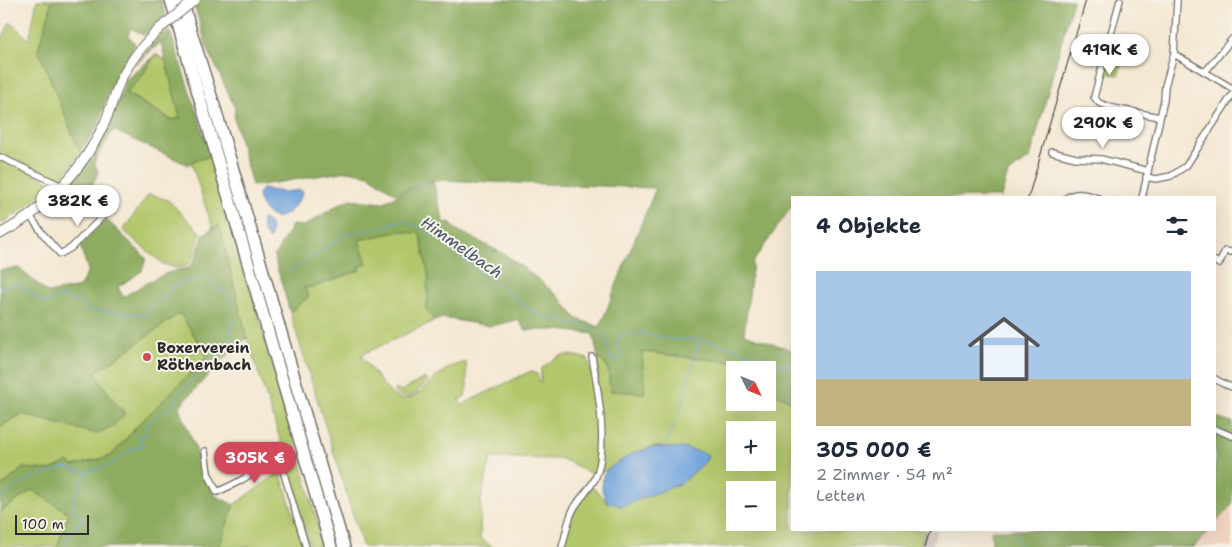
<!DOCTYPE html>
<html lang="de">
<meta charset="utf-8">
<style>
body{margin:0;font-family:"Shantell Sans",sans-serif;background:#f6f6f7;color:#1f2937;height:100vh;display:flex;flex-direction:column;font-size:19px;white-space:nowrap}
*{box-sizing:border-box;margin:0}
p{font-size:16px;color:#747a83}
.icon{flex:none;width:28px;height:28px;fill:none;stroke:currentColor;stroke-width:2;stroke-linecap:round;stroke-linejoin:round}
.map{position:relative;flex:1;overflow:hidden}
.sheet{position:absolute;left:791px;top:196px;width:425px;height:335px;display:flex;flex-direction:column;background:#fff;border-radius:0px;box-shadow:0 5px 20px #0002}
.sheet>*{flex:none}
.needle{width:32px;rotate:133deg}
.fabs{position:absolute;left:726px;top:361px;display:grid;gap:10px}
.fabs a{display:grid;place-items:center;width:50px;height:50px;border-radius:0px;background:#fff;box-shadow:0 5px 20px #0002;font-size:25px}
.scale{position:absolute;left:15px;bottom:12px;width:74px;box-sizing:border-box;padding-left:5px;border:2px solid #2b2b2b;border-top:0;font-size:14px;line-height:18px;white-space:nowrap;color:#2b2b2b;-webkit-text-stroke:4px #f7f3e8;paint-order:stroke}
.price{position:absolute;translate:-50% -42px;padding:0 11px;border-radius:18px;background:#fff;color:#222;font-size:16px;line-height:32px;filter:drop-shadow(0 1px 2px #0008)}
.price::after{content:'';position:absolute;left:50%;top:30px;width:15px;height:11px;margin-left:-8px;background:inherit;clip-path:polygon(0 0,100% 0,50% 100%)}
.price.current{background:#d1495b;color:#fff}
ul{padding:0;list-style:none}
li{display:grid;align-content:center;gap:10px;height:265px;padding:0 25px}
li+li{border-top:1px solid #e0e1e3}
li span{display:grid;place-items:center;height:155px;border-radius:0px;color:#555}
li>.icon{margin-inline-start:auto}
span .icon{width:90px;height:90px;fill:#fffc;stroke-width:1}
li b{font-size:21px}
h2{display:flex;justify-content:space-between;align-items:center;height:60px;padding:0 25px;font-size:21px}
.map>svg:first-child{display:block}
</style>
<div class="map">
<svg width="1232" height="547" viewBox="0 0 1232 547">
<rect width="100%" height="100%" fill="#f7f3e8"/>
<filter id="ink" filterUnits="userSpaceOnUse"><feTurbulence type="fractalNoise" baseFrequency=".02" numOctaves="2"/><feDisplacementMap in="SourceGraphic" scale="10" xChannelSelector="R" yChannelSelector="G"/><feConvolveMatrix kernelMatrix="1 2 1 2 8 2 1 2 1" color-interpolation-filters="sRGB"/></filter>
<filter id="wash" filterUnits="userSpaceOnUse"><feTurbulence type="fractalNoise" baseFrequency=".0096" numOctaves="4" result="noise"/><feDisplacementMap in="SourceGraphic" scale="20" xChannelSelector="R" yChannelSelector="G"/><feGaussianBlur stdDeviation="1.12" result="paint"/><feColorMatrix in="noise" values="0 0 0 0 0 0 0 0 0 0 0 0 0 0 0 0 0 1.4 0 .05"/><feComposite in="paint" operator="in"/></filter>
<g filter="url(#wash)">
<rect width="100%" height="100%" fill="#f4e8d3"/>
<path fill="#f3d4bf" d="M 1232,505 L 1232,547 L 1194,547 L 1209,530 L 1215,530 L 1215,523 Z"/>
<path fill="#cfc0bb" d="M 925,530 L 937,530 L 932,547 L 920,547 Z"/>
<g fill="#b2c76c" stroke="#6e794c" fill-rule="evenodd">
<path d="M 37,0 L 51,0 L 50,11 L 38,49 L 80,152 L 79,155 L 59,180 L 0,153 L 0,43 L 10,22 L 29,40 Z"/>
<path d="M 156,54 L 166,61 L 180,118 L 172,120 L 126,93 L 142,76 Z"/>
<path d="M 1109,57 L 1122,59 L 1119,75 L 1104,73 Z"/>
<path d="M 211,156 L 298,451 L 324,547 L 310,547 L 286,467 L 285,454 L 247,338 L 219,225 L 213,229 L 191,162 Z"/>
<path d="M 0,158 L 54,184 L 21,211 L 0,224 Z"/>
<path d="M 149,194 L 168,200 L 201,233 L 192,260 L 186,266 L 176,268 L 163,264 L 123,230 Z"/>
<path d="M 401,231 L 420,234 C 423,251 435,293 425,307 L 434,321 L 361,355 C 370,367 382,386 393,395 C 411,410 428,381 441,373 C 449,367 457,364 466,362 L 467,385 L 465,396 L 459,400 L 462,406 L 471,400 L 531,371 L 537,374 L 539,382 L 541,382 L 541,369 C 562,352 563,353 588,359 L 594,384 L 598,384 L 598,358 L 608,367 L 610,391 L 644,393 L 641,352 L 732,362 L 735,370 L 735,402 L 768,402 L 768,393 L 779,395 L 792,402 L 792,530 L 925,530 L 920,547 L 563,547 L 570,522 L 578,505 L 592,486 L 607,502 L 669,447 L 653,447 L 633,453 L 608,469 L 594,475 L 563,459 L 491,458 L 481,499 L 480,538 L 492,547 L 363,547 L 290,312 L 309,296 L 304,288 L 314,287 L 360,270 L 358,240 ZM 735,430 L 768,430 L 768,462 L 735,462 ZM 735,490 L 768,490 L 768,522 L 735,522 Z"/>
<path d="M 180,313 L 207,356 L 139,424 L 111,456 L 73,466 L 68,462 L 50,470 L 23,468 L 0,488 L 0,427 L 22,414 L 97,434 L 125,413 L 113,400 L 95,373 Z"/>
<path d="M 425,378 L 428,381 C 418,391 407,405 393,391 L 398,388 L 401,391 Z"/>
<path d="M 280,472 L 304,547 L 219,547 L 234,505 Z"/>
<path d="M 32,490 L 69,513 L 57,547 L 0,547 L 0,512 Z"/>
</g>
<g fill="#8dac60" stroke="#5c6c46">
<path d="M 51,0 L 161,0 L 166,16 L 143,35 L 131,28 L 128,35 L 135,44 L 108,94 L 98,126 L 80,152 L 38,49 L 50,11 Z"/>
<path d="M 193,0 L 1073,0 L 1030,158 L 1008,173 L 1001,197 L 792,198 L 792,206 L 753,262 L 744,334 L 792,350 L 792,402 L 779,395 L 768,393 L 768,370 L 735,370 L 732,362 L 642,352 L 645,393 L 610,391 L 608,367 L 598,358 L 593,334 L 558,330 L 525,330 L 518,320 L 490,326 L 443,318 L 434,321 L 425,307 C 431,298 424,288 429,279 L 420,234 L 401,231 L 359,240 L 367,264 L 359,267 L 360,270 L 314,287 L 304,288 L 309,296 L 290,312 L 274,257 L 292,225 L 304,226 L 340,204 L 351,199 L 382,203 L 402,193 L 433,181 L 444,223 L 450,222 L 455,229 L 506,255 L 538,279 L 560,298 L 577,319 L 600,327 L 623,268 L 656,188 L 437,180 L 428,181 L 396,194 L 369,175 L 348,171 L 262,185 L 252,185 L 234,119 L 235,108 L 206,45 Z"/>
<path d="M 169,29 L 211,156 L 191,162 L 188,165 L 113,130 L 94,162 L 98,172 L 87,197 L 71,184 L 107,129 L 127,79 L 156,54 L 142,76 L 126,93 L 171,120 L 180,118 L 161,42 L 136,64 L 160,36 Z"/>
<path d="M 106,219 L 146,258 L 142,271 L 118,287 L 123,297 C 145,284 163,271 189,268 L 195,259 L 204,234 L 219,225 L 247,338 L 219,363 L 179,407 L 214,495 L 234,505 L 219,547 L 57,547 L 69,513 L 32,490 L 0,512 L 0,488 L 23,468 L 50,470 L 68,462 L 74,466 L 111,456 L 139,424 L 207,356 L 180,313 L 95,373 L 113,400 L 125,414 L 113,426 L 97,434 L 22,414 L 0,427 L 0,270 L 19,268 L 48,293 L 80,287 L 88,270 L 80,245 Z"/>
<path d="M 1215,417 L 1232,422 L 1232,505 L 1215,523 Z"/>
<path d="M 991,530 L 1209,530 L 1194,547 L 992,547 Z"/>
</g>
<g fill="#72a4dd" stroke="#4e6884">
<path d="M 263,189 L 283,192 L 301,190 L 303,192 C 298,204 281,227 267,213 C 262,208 259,202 258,194 L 261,190 Z"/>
<path d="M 262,219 L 264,219 C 271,224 273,231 270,239 L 268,239 C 264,234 260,225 262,219 Z"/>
<path d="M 653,447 L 685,448 L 707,454 L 708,457 L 705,462 L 682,483 L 622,506 L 607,502 L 602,490 L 603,475 L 608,469 L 633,453 Z"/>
</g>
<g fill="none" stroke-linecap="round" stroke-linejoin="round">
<g stroke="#72a4dd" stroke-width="1">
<path d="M 286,273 L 345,235 L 403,221 L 418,226 L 431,235 L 536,314 L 582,326 L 599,332"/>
<path d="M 172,287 L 199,277 L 230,295 L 231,336 L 230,342 L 216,350 L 212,360"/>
<path d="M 0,288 C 4,287 8,286 12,285 C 22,284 34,297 43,303 L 63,296 L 68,299 L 82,302 L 86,310 L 148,315 L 154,304 L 164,298 L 172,288"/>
<path d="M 601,333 C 610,340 606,353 613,362 L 617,361 L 620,358 L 621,354 L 616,343 L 619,337 C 635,329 655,336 672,339 C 681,340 690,339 699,340 C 728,344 756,356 784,365 L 792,365"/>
<path d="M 664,446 L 681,409 L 699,341"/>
<path d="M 0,500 C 9,494 17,485 27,480 C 39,474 53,473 66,467 L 82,472 L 88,473 L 93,470 L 113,464 L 118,459 L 132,449 L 144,446 L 143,442 L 141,443 L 138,436 L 142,434 L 147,435 L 147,424 L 175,404 L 179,394 L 208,364"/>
<path d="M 566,516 L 576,497 L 592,476"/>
<path d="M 1016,530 L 1016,536 L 1020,547"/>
<path d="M 64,547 L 66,540 L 71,536 L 70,533 L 77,528 L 76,522 L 83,522 L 81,514 L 73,512 L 74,497 C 81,492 80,480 87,474"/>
<path d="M 557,547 L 562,536 L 564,526"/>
</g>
</g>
</g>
<g filter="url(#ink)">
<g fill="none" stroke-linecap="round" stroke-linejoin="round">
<g stroke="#716d66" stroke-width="8">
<g id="street">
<path d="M 1120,0 L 1094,97 L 1099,103 L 1113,108 L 1160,117"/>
<path d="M 1174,54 L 1232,88"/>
<path d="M 1205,72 L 1232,39"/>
<path d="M 1052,152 L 1076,158 L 1101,159 L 1148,171"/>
<path d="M 0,157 L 62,186"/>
<path d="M 1146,177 L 1156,179 L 1171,176 L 1186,166 L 1232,95"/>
<path d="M 1066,198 C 1076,191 1087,194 1098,198"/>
<path d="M 1142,198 L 1164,100 L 1165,86 L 1174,54 L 1177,0"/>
<path d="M 30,216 L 43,234 L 60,254 L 71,248 L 105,214"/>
<path d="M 1215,261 L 1219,264 L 1225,251 L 1231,252"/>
<path d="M 1215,379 L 1224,384 L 1232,387"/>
<path d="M 1215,429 L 1232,436"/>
<path d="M 205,451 L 208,473 L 217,492 C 226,488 235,484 243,479 C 251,475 270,458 279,463 C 282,465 283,470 284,474 L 306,547"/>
<path d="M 562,547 C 566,535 567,522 573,510 C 579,499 589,490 595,479 C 609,449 598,389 592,357"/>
</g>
</g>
<g stroke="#716d66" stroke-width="11">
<path id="secondary" d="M 0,234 C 46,210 84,169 105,122 C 111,108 115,93 121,79 C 131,59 144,43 160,28"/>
</g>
<g stroke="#716d66" stroke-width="14">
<g id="highway">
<path d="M 171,0 L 331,547"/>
<path d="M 182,0 L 191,32 L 216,112 L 344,547"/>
</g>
</g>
<use href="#street" stroke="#fff" stroke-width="5.5"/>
<use href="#secondary" stroke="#fff" stroke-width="9"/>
<use href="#highway" stroke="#fff" stroke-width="11"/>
<g stroke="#2b2b2b" stroke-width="1">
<path d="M 1028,198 L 1086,0"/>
<path d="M 925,547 L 930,530"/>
</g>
<g stroke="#716d66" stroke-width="11" stroke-linecap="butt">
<path id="secondary-bridge" d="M 160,28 L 195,0"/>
</g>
<use href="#secondary-bridge" stroke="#fff" stroke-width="9"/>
</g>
</g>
<circle fill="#d1495b" stroke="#f7f3e8" stroke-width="2" cx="147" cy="357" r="5"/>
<g text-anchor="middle" stroke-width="4" stroke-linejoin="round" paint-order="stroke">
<g font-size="15" font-weight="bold" fill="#2b2b2b" stroke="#f7f3e8" text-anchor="start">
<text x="157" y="353">Boxerverein<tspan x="157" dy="17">Röthenbach</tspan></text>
</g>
<g font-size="16" font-style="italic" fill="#445569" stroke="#f7f3e8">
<text transform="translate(462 247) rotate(35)" y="6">Himmelbach</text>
</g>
</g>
</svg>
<div class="fabs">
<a><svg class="needle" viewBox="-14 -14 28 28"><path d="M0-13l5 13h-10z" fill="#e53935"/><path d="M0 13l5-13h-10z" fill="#747a83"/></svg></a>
<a>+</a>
<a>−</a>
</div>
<div class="scale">100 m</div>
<b class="price" style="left:1110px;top:76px">419K €</b>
<b class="price" style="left:1103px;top:149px">290K €</b>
<b class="price" style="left:78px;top:227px">382K €</b>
<b class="price current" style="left:255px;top:484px">305K €</b>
<section class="sheet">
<h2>4 Objekte<svg class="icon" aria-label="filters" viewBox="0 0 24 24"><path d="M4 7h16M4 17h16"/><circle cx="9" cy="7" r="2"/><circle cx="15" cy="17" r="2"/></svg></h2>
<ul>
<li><span style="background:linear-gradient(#a9c7e8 70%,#c2b280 0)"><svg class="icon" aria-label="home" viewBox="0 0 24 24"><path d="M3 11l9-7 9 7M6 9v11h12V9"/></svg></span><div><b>305 000 €</b><p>2 Zimmer · 54 m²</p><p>Letten</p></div></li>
</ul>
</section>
</div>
